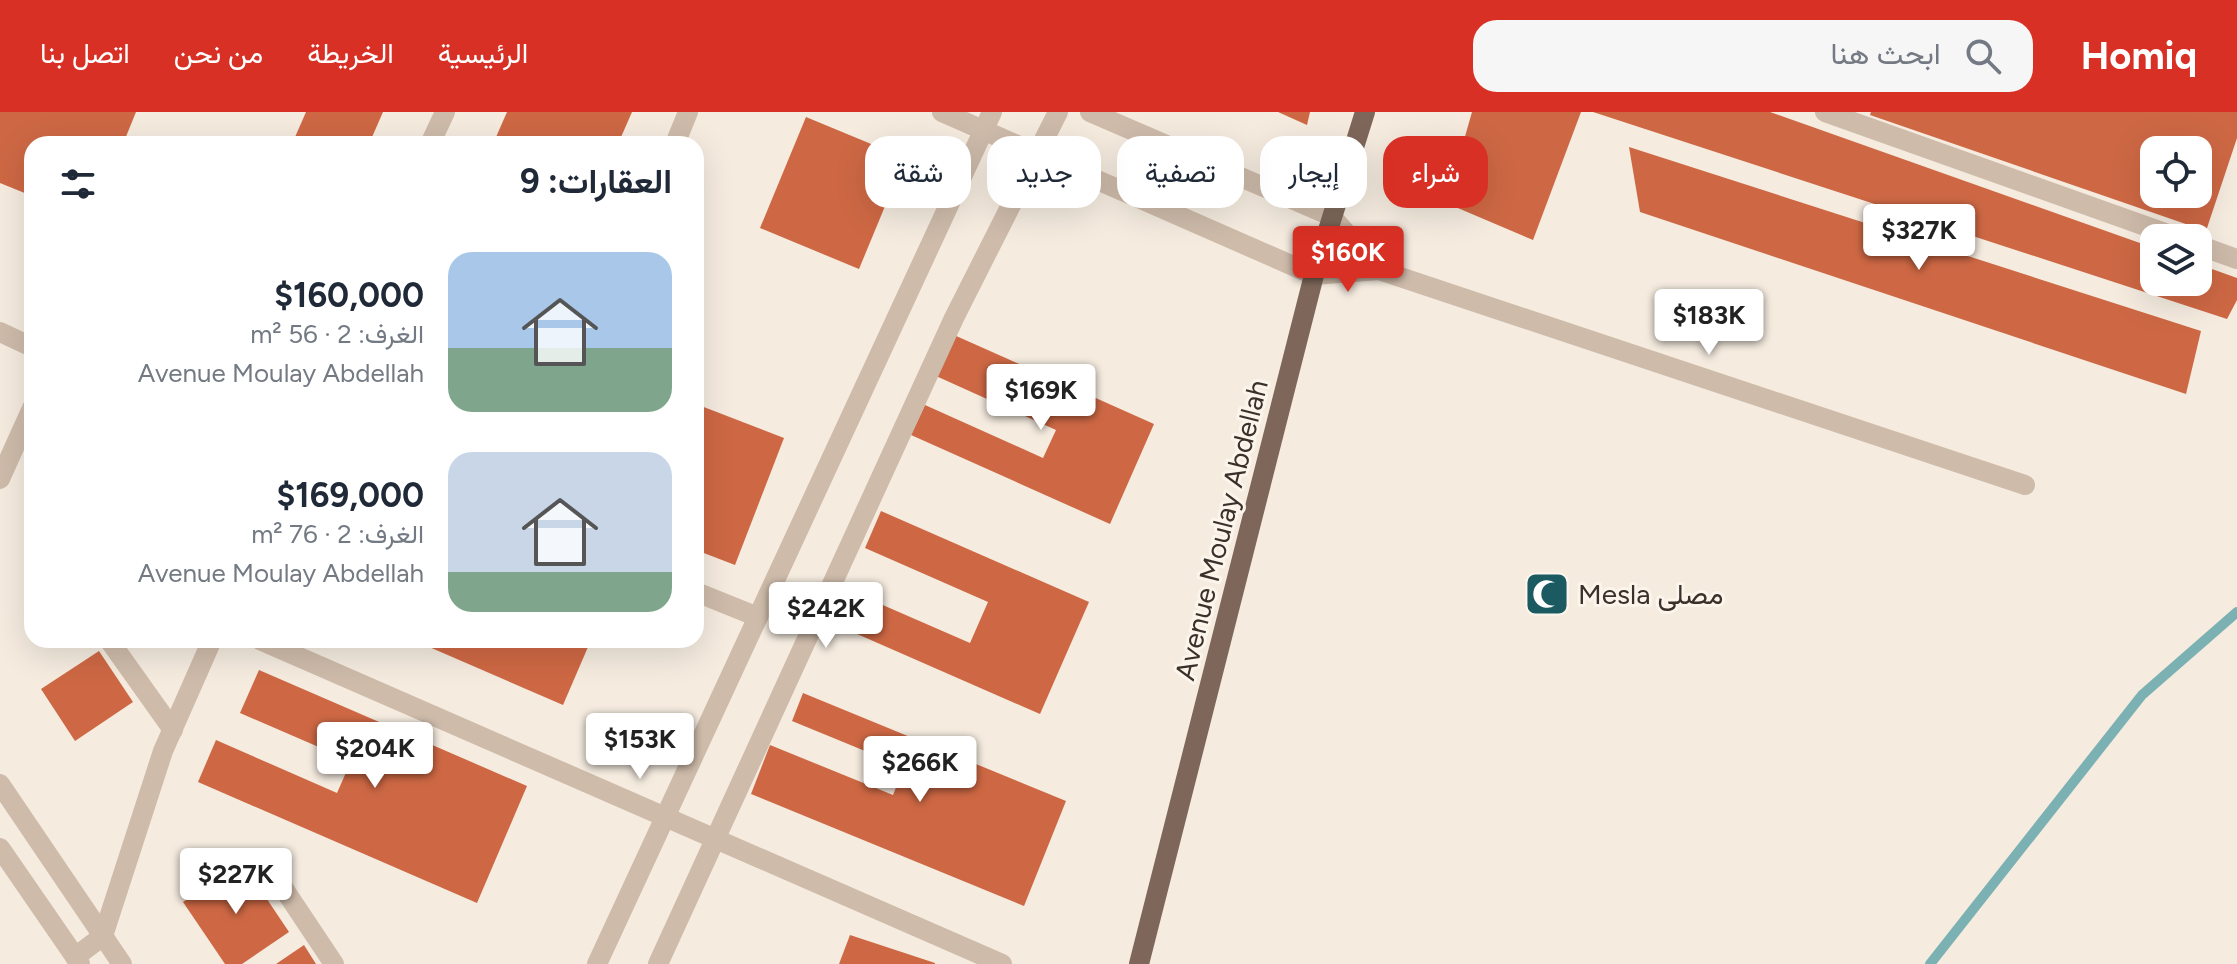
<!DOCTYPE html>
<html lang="ar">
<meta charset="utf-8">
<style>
body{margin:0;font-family:Figtree,Vazirmatn,sans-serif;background:#f6f6f7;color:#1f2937;direction:rtl;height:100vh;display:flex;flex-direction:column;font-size:30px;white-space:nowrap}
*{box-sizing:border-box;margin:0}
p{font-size:26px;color:#747a83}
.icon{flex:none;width:44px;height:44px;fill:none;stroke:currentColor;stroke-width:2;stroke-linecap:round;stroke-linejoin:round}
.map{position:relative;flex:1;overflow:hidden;direction:ltr}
.details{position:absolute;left:24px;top:24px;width:680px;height:512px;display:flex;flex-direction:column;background:#fff;border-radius:24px;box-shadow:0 8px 32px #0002;direction:rtl}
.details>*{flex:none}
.banner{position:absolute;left:728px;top:24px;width:760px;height:72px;direction:rtl;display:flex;gap:16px}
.fabs{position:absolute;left:2140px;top:24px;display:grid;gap:16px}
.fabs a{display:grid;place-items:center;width:72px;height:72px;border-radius:16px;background:#fff;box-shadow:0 8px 32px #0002;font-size:40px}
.price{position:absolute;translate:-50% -68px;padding:0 18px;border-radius:8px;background:#fff;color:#222;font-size:26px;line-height:52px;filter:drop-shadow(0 2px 4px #0008)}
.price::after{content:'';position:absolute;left:50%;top:48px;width:24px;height:18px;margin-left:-12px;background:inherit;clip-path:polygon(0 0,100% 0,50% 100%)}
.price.on{background:#d93025;color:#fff}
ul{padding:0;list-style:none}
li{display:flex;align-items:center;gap:24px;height:200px;padding:0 32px}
li span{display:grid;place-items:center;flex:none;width:224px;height:160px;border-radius:24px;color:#555}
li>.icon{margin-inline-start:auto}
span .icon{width:96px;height:96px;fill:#fffc;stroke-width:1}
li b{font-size:34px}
h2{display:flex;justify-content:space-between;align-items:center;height:96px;padding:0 32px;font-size:34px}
.tag{padding:0 28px;border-radius:24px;background:#fff;box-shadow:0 8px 32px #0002;font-size:28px;line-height:72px}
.tag.on{background:#d93025;color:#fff}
header{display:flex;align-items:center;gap:48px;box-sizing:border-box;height:112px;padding:0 40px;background:#d93025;color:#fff}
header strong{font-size:38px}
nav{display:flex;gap:44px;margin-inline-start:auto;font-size:28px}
.search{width:560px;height:72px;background:#f6f6f7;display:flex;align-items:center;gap:20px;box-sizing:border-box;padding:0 28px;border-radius:24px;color:#747a83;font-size:30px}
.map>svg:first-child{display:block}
</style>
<header>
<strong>Homiq</strong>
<div class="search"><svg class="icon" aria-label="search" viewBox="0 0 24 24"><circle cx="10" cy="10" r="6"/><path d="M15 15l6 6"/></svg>ابحث هنا</div>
<nav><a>الرئيسية</a><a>الخريطة</a><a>من نحن</a><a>اتصل بنا</a></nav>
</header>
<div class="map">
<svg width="2237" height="852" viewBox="0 0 2237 852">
<rect width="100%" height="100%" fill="#f5ebdf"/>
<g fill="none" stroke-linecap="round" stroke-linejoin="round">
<path stroke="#7cb1b4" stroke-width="10" d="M 1930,852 L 2142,583 L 2237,500"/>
</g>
<g fill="#ce6844" fill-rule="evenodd">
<path d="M 0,0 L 136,0 L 123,32 L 32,32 L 32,84 L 0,71 Z"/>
<path d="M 306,0 L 383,0 L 369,32 L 292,32 Z"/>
<path d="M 507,0 L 632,0 L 618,32 L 493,32 Z"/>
<path d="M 1278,0 L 1310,0 L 1307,13 Z"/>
<path d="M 1472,0 L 1581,0 L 1533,128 L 1446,91 Z"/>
<path d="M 1593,0 L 1770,0 L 2154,136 L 2154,170 L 2198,170 L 2198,152 L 2237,166 L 2237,188 L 2227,207 Z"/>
<path d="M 1871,0 L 2237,0 L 2237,26 L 2206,119 L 1870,3 ZM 2154,38 L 2198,38 L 2198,82 L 2154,82 Z"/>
<path d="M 806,5 L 905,46 L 859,157 L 760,116 Z"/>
<path d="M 1629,35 L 2201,219 L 2186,282 L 1640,100 Z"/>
<path d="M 954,223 L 1154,312 L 1110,412 L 911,323 L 925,293 L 1043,346 L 1056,318 L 936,264 Z"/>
<path d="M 696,292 L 784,326 L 735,453 L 696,438 Z"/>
<path d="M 881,399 L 1089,490 L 1040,602 L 832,511 L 846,477 L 970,531 L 988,490 L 865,436 Z"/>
<path d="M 413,528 L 591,528 L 563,593 Z"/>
<path d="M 99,539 L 133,590 L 75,629 L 41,577 Z"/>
<path d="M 259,558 L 527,674 L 477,791 L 198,670 L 216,628 L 337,681 L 351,649 L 240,601 Z"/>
<path d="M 803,581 L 1066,689 L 1024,794 L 751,682 L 770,633 L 893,683 L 904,655 L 792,609 Z"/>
<path d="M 242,750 L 289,820 L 242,852 L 225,852 L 183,790 Z"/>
<path d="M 850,823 L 935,851 L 935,852 L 839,852 Z"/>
<path d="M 304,833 L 316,852 L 276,852 Z"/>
</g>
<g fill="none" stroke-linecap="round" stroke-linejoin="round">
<g stroke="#cebbaa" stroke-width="20">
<path d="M 942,0 L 1314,163 L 1379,158 L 2025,373"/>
<path d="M 1090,0 L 1331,104 L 1379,158"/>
<path d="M 1825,0 L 2179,126"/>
<path d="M 430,32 L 445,0"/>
<path d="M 675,32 L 688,0"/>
<path d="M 2198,133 L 2237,147"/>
<path d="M 0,220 L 32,235"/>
<path d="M 0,367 L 32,296"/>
<path d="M 696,480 L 758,505"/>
<path d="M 109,528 L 173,618"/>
<path d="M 260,528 L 1002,852"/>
<path d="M 0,672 L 122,852"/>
<path d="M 0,736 L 80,852"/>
<path d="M 264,747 L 334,852"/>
<path d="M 75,845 L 103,824 L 163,639 L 212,528"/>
<path d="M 597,852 L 992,0"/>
<path d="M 658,852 L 954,206 L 1058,0"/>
</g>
<path stroke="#7e675a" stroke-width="20" d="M 1139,852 L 1314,163 L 1365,0"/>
</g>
<defs>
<g id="mosque-square" transform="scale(2.3)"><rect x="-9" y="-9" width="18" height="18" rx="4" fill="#1b5a60" stroke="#fbf5ec"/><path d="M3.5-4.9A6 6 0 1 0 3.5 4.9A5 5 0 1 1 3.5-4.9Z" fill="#fff"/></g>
</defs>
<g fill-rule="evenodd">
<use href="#mosque-square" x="1547" y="482"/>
</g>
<g text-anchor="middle" stroke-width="6" stroke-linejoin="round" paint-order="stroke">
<g font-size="28" fill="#3b302a" stroke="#fbf5ec">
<text transform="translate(1221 418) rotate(-76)" y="10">Avenue Moulay Abdellah</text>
</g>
<g font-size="28" fill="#3b302a" stroke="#fbf5ec" text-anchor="start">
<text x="1578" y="492">Mesla مصلى</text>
</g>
</g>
</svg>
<div class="fabs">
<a><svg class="icon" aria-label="locate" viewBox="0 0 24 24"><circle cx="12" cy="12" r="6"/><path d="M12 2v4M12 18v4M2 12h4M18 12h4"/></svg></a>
<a><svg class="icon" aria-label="layers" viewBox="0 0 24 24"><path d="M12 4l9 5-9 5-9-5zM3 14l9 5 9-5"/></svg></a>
</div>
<b class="price" style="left:1919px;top:160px">$327K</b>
<b class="price on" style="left:1348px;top:182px">$160K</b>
<b class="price" style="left:1709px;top:245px">$183K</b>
<b class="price" style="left:1041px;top:320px">$169K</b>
<b class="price" style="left:826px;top:538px">$242K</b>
<b class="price" style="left:640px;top:669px">$153K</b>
<b class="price" style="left:375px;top:678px">$204K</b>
<b class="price" style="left:920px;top:692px">$266K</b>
<b class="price" style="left:236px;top:804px">$227K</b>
<div class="banner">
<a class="tag on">شراء</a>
<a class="tag">إيجار</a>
<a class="tag">تصفية</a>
<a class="tag">جديد</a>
<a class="tag">شقة</a>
</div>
<section class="details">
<h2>العقارات: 9<svg class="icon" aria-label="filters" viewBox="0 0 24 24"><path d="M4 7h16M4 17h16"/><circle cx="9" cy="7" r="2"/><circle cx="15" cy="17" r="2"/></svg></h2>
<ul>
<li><span style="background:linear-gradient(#a9c7e8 60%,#7fa58c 0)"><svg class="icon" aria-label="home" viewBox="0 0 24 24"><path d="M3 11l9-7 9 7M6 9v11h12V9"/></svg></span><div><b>$160,000</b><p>الغرف: 2 · 56 m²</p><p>Avenue Moulay Abdellah</p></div></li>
<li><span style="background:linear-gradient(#c9d6e8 75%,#7fa58c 0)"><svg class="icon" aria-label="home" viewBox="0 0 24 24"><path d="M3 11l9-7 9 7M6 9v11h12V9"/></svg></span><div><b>$169,000</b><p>الغرف: 2 · 76 m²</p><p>Avenue Moulay Abdellah</p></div></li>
</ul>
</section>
</div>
